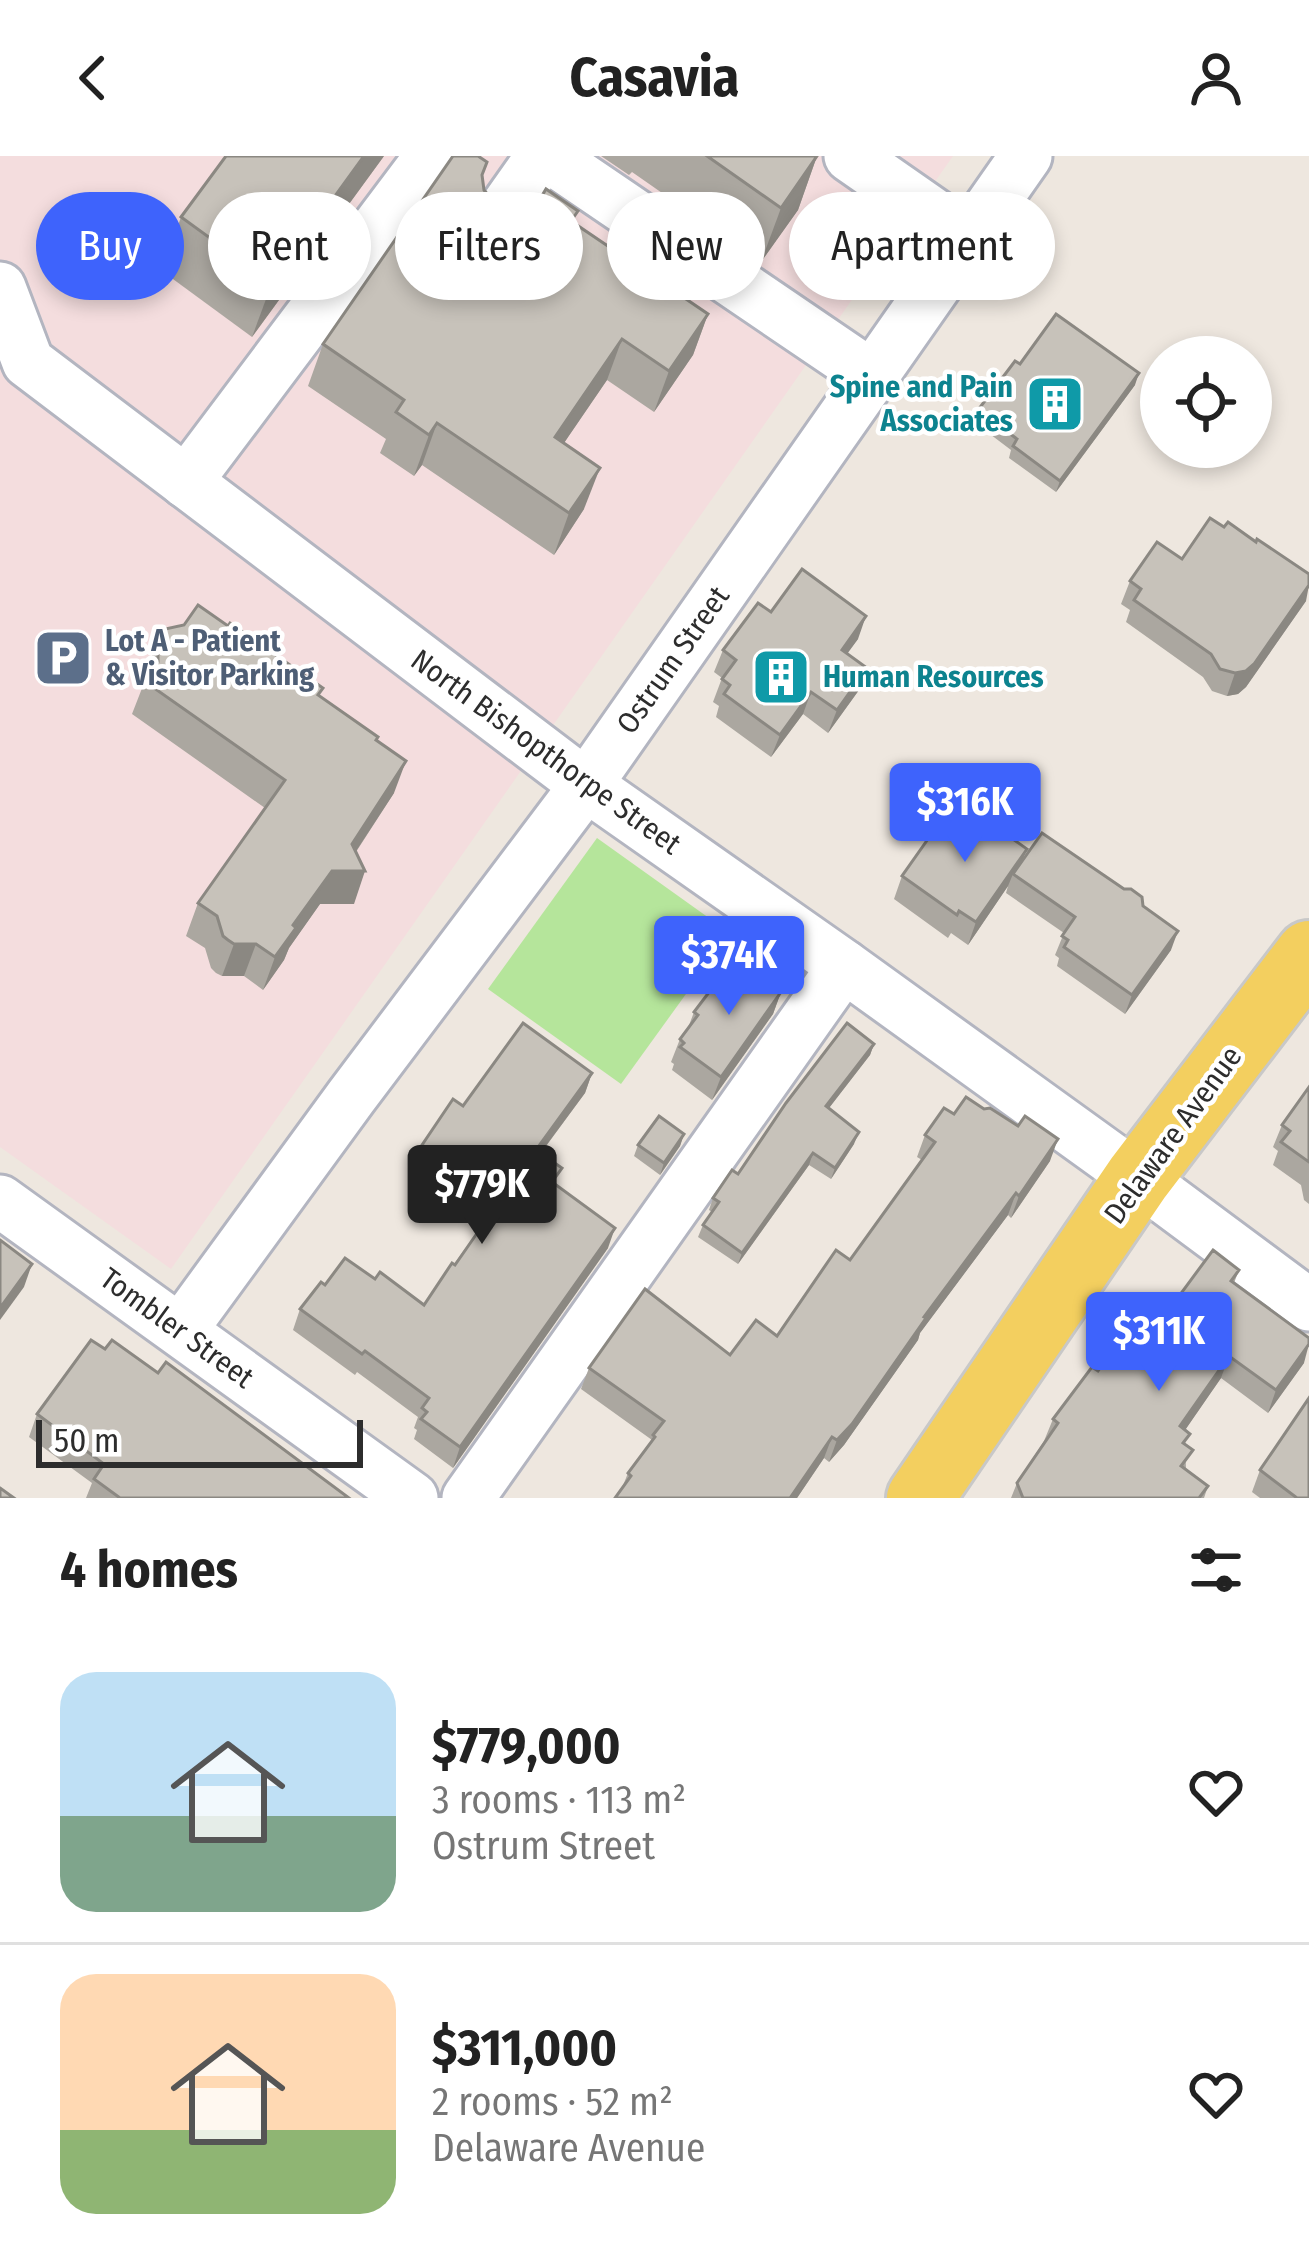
<!DOCTYPE html>
<meta charset="utf-8">
<style>
body{margin:0;font-family:"Fira Sans Condensed",sans-serif;background:#f6f6f6;color:#222;height:100vh;display:flex;flex-direction:column;font-size:45px;white-space:nowrap}
*{box-sizing:border-box;margin:0}
p{font-size:39px;color:#767676}
.icon{flex:none;width:66px;height:66px;fill:none;stroke:currentColor;stroke-width:2;stroke-linecap:round;stroke-linejoin:round}
.map{position:relative;height:1342px;overflow:hidden}
.panel{display:flex;flex-direction:column;background:#fff;flex:1}
.panel>*{flex:none}
.hud{position:absolute;left:36px;top:36px;width:1239px;height:108px;display:flex;gap:24px}
.tools{position:absolute;left:1140px;top:180px;display:grid;gap:24px}
.tools a{display:grid;place-items:center;width:132px;height:132px;border-radius:50%;background:#fff;box-shadow:0 6px 18px #0003;font-size:60px}
.scale{position:absolute;left:36px;bottom:30px;width:327px;box-sizing:border-box;padding-left:12px;border:6px solid #2d2d2d;border-top:0;font-size:33px;line-height:42px;white-space:nowrap;color:#2d2d2d;-webkit-text-stroke:9px #fff;paint-order:stroke}
.price{position:absolute;translate:-50% -102px;padding:0 27px;border-radius:12px;background:#3e63fc;color:#fff;font-size:39px;line-height:78px;filter:drop-shadow(0 3px 6px #0008)}
.price::after{content:'';position:absolute;left:50%;top:72px;width:36px;height:27px;margin-left:-18px;background:inherit;clip-path:polygon(0 0,100% 0,50% 100%)}
.price.active{background:#222;color:#fff}
ul{padding:0;list-style:none}
li{display:flex;align-items:center;gap:36px;height:300px;padding:0 60px}
li+li{border-top:3px solid #e0e0e0}
li span{display:grid;place-items:center;flex:none;width:336px;height:240px;border-radius:36px;color:#555}
li>.icon{margin-inline-start:auto}
span .icon{width:144px;height:144px;fill:#fffc;stroke-width:1}
li b{font-size:51px}
h2{display:flex;justify-content:space-between;align-items:center;height:144px;padding:0 60px;font-size:51px}
.pill{padding:0 42px;border-radius:54px;background:#fff;box-shadow:0 6px 18px #0003;font-size:42px;line-height:108px}
.pill.active{background:#3e63fc;color:#fff}
header{display:flex;justify-content:space-between;align-items:center;height:156px;padding:0 60px;background:#fff;font-size:54px;font-weight:700}
.map>svg:first-child{display:block}
</style>
<header><svg class="icon" aria-label="back" viewBox="0 0 24 24"><path d="M15 5l-7 7 7 7"/></svg>Casavia<svg class="icon" aria-label="person" viewBox="0 0 24 24"><circle cx="12" cy="8" r="4"/><path d="M4 21q1-7 8-7t8 7"/></svg></header>
<div class="map">
<svg width="1309" height="1342" viewBox="0 0 1309 1342">
<rect width="100%" height="100%" fill="#eee7df"/>
<path fill="#f4ddde" d="M 0,0 L 953,0 L 171,1113 L 0,991 Z"/>
<path fill="#b5e59b" d="M 597,682 L 730,777 L 621,928 L 488,833 Z"/>
<g fill="none" stroke-linecap="round" stroke-linejoin="round">
<g stroke="#b3b5c0" stroke-width="57">
<g id="minor">
<path d="M 548,0 L 872,220"/>
<path d="M 850,0 L 969,83"/>
<path d="M 497,64 L 542,0"/>
<path d="M 0,132 L 28,206 L 61,231 L 586,629 L 844,810 L 1138,1022 L 1309,1149"/>
<path d="M 186,326 L 431,0"/>
<path d="M 0,1045 L 412,1342"/>
<path d="M 181,1174 L 351,941 L 586,629 L 1026,0"/>
<path d="M 468,1342 L 844,810"/>
</g>
</g>
<g stroke="#c8c8c8" stroke-width="72">
<path id="major" d="M 920,1342 L 1138,1022 L 1309,798"/>
</g>
<use href="#minor" stroke="#fff" stroke-width="51"/>
<use href="#major" stroke="#f3cf5f" stroke-width="66"/>
</g>
<g fill="#aba7a0">
<path d="M 384,0 L 252,181 L 162,115 L 181,61 Z"/>
<path d="M 601,0 L 817,0 L 798,54 L 761,106 L 632,16 L 629,19 Z"/>
<path d="M 482,19 L 484,34 L 496,48 L 574,67 L 708,158 L 693,199 L 654,256 L 607,224 L 564,287 L 584,353 L 554,399 L 422,309 L 414,320 L 380,297 L 386,283 L 308,230 L 323,188 Z"/>
<path d="M 1020,208 L 1135,229 L 1056,336 L 1009,302 L 1011,294 L 974,266 L 978,254 Z"/>
<path d="M 1130,425 L 1306,445 L 1246,531 L 1238,538 L 1227,540 L 1212,535 L 1203,521 L 1126,466 L 1130,454 L 1121,448 Z"/>
<path d="M 771,456 L 858,483 L 847,497 L 859,534 L 828,577 L 803,558 L 771,601 L 716,561 L 719,550 L 713,546 L 722,522 L 714,516 L 723,494 Z"/>
<path d="M 158,483 L 320,540 L 377,584 L 394,637 L 356,696 L 354,748 L 320,748 L 289,792 L 284,804 L 263,834 L 244,820 L 222,820 L 216,817 L 211,812 L 205,792 L 186,780 L 198,747 L 265,652 L 132,558 L 146,522 L 146,516 Z"/>
<path d="M 954,676 L 1143,750 L 1171,794 L 1125,858 L 1057,810 L 1059,802 L 1055,799 L 1064,777 L 1006,737 L 1008,730 L 968,789 L 951,777 L 948,782 L 894,743 L 902,720 Z"/>
<path d="M 719,829 L 781,836 L 773,858 L 712,944 L 672,914 L 674,908 L 671,906 L 680,883 L 688,872 L 694,856 Z"/>
<path d="M 874,888 L 870,899 L 829,952 L 854,988 L 831,1023 L 809,1009 L 738,1108 L 698,1081 L 703,1069 L 712,1056 L 709,1054 L 713,1042 Z"/>
<path d="M 592,917 L 585,937 L 541,997 L 556,1029 L 608,1092 L 453,1312 L 414,1283 L 417,1274 L 414,1272 L 418,1261 L 357,1216 L 355,1219 L 293,1174 L 300,1153 L 325,1129 L 375,1123 L 424,1149 L 486,1064 L 419,1018 L 421,1014 L 414,1009 L 422,989 L 463,950 Z"/>
<path d="M 1309,930 L 1309,1048 L 1304,1044 L 1301,1029 L 1273,1009 L 1278,995 L 1273,991 L 1282,969 Z"/>
<path d="M 954,958 L 1050,1005 L 1011,1062 L 1008,1059 L 920,1177 L 918,1184 L 844,1289 L 829,1306 L 824,1302 L 797,1342 L 615,1342 L 622,1332 L 628,1317 L 652,1284 L 581,1233 L 589,1212 L 730,1199 L 777,1180 L 850,1104 L 922,1004 L 917,1001 L 925,979 Z"/>
<path d="M 684,978 L 680,990 L 660,1019 L 634,1000 L 638,989 Z"/>
<path d="M 1239,1114 L 1234,1127 L 1304,1207 L 1268,1257 L 1221,1222 L 1185,1274 L 1186,1314 L 1208,1330 L 1204,1342 L 1011,1342 L 1017,1327 L 1044,1285 L 1053,1263 L 1098,1215 L 1160,1166 Z"/>
<path d="M 105,1193 L 158,1217 L 349,1342 L 86,1342 L 92,1327 L 29,1281 L 37,1258 Z"/>
<path d="M 1260,1314 L 1309,1342 L 1260,1342 L 1252,1336 Z"/>
</g>
<g fill="#8b8882">
<path d="M 364,0 L 384,0 L 252,181 L 272,127 Z"/>
<path d="M 817,0 L 798,54 L 761,106 L 781,52 Z"/>
<path d="M 708,158 L 693,199 L 654,256 L 669,215 Z"/>
<path d="M 622,183 L 607,224 L 540,322 L 555,281 Z"/>
<path d="M 1139,217 L 1135,229 L 1056,336 L 1060,325 Z"/>
<path d="M 437,267 L 422,309 L 414,320 L 429,279 Z"/>
<path d="M 600,312 L 584,353 L 554,399 L 569,357 Z"/>
<path d="M 1309,429 L 1306,445 L 1246,531 L 1238,538 L 1227,540 L 1235,517 Z"/>
<path d="M 866,460 L 858,483 L 834,516 L 842,494 Z"/>
<path d="M 867,512 L 859,534 L 828,577 L 837,554 Z"/>
<path d="M 811,536 L 803,558 L 771,601 L 780,579 Z"/>
<path d="M 406,605 L 394,637 L 343,715 L 365,715 L 354,748 L 320,748 L 289,792 L 284,804 L 263,834 L 275,801 L 293,769 L 352,688 Z"/>
<path d="M 1027,693 L 1018,715 L 1013,718 L 1008,730 L 968,789 L 976,766 Z"/>
<path d="M 1178,775 L 1171,794 L 1125,858 L 1132,839 Z"/>
<path d="M 234,788 L 256,788 L 244,820 L 222,820 Z"/>
<path d="M 781,836 L 773,858 L 712,944 L 721,921 Z"/>
<path d="M 874,888 L 870,899 L 822,961 L 826,950 Z"/>
<path d="M 592,917 L 585,937 L 528,1014 L 536,994 Z"/>
<path d="M 859,976 L 854,988 L 831,1023 L 835,1012 Z"/>
<path d="M 684,978 L 680,990 L 660,1019 L 664,1007 Z"/>
<path d="M 1058,983 L 1050,1005 L 1011,1062 L 1019,1040 Z"/>
<path d="M 813,997 L 809,1009 L 738,1108 L 742,1097 Z"/>
<path d="M 1016,1037 L 1008,1059 L 920,1177 L 918,1184 L 844,1289 L 829,1306 L 837,1284 L 924,1161 Z"/>
<path d="M 615,1072 L 608,1092 L 453,1312 L 460,1291 Z"/>
<path d="M 32,1108 L 24,1131 L 0,1164 L 0,1152 Z"/>
<path d="M 1309,1188 L 1304,1207 L 1268,1257 L 1276,1234 Z"/>
<path d="M 1229,1200 L 1221,1222 L 1172,1293 L 1180,1270 Z"/>
<path d="M 832,1281 L 824,1302 L 797,1342 L 790,1342 Z"/>
</g>
<g fill="#c7c2ba" stroke="#8b8882" stroke-width="3">
<path d="M 226,0 L 364,0 L 272,127 L 181,61 Z"/>
<path d="M 453,0 L 478,0 L 487,6 L 482,19 L 484,34 L 496,48 L 511,52 L 524,50 L 537,40 L 540,43 L 546,33 L 578,55 L 571,65 L 708,158 L 669,215 L 622,183 L 555,281 L 600,312 L 569,357 L 437,267 L 429,279 L 396,256 L 404,244 L 323,188 Z"/>
<path d="M 707,0 L 817,0 L 781,52 Z"/>
<path d="M 1056,158 L 1139,217 L 1060,325 L 1013,290 L 1017,283 L 978,254 L 1015,205 L 1020,208 Z"/>
<path d="M 1210,362 L 1224,371 L 1228,366 L 1256,386 L 1257,383 L 1309,418 L 1309,429 L 1254,508 L 1246,515 L 1235,517 L 1220,513 L 1211,498 L 1134,444 L 1141,433 L 1130,425 L 1157,386 L 1182,403 Z"/>
<path d="M 802,413 L 866,460 L 842,494 L 867,512 L 837,554 L 811,536 L 780,579 L 724,538 L 730,529 L 722,523 L 736,504 L 723,494 L 758,447 L 771,456 Z"/>
<path d="M 198,449 L 228,470 L 230,467 L 323,532 L 318,539 L 378,581 L 376,584 L 406,605 L 352,688 L 365,715 L 332,715 L 293,769 L 296,772 L 275,801 L 256,788 L 234,788 L 228,784 L 223,780 L 217,760 L 198,747 L 285,624 L 144,525 L 158,506 L 158,483 L 165,473 L 184,469 Z"/>
<path d="M 970,653 L 1027,693 L 976,766 L 959,755 L 957,759 L 902,720 L 940,666 L 954,676 Z"/>
<path d="M 1042,677 L 1124,733 L 1131,733 L 1142,741 L 1143,750 L 1178,775 L 1132,839 L 1064,791 L 1068,784 L 1062,780 L 1075,761 L 1013,718 Z"/>
<path d="M 743,806 L 781,836 L 721,921 L 680,891 L 684,887 L 680,883 L 698,859 L 694,856 L 716,827 L 719,829 L 733,811 L 738,814 Z"/>
<path d="M 523,867 L 592,917 L 536,994 L 562,1012 L 552,1026 L 615,1072 L 460,1291 L 421,1263 L 427,1256 L 422,1252 L 429,1242 L 365,1195 L 362,1198 L 300,1153 L 321,1126 L 325,1129 L 345,1102 L 375,1123 L 380,1116 L 424,1149 L 452,1107 L 455,1109 L 498,1047 L 427,998 L 430,994 L 422,989 L 453,943 L 463,950 Z"/>
<path d="M 847,867 L 874,888 L 826,950 L 859,976 L 835,1012 L 813,997 L 742,1097 L 703,1069 L 719,1046 L 713,1042 L 732,1014 L 738,1018 L 786,947 Z"/>
<path d="M 1309,931 L 1309,1006 L 1281,986 L 1290,975 L 1282,969 Z"/>
<path d="M 966,941 L 984,953 L 990,952 L 1018,970 L 1025,960 L 1058,983 L 1019,1040 L 1016,1037 L 924,1161 L 926,1162 L 852,1268 L 837,1284 L 832,1281 L 790,1342 L 615,1342 L 631,1320 L 628,1317 L 655,1281 L 653,1279 L 664,1265 L 589,1212 L 645,1133 L 730,1199 L 756,1164 L 777,1180 L 836,1094 L 850,1104 L 935,986 L 925,979 L 944,952 L 954,958 Z"/>
<path d="M 659,960 L 684,978 L 664,1007 L 638,989 Z"/>
<path d="M 0,1084 L 32,1108 L 0,1152 Z"/>
<path d="M 1213,1094 L 1239,1114 L 1231,1125 L 1309,1182 L 1309,1188 L 1276,1234 L 1229,1200 L 1180,1270 L 1190,1278 L 1183,1287 L 1193,1294 L 1181,1310 L 1208,1330 L 1199,1342 L 1023,1342 L 1017,1327 L 1058,1267 L 1053,1263 L 1092,1211 L 1098,1215 L 1128,1172 L 1160,1166 Z"/>
<path d="M 91,1184 L 105,1193 L 112,1184 L 158,1217 L 166,1206 L 349,1342 L 120,1342 L 94,1323 L 104,1308 L 37,1258 Z"/>
<path d="M 1309,1242 L 1309,1342 L 1297,1342 L 1260,1314 Z"/>
<path d="M 0,1332 L 14,1342 L 0,1342 Z"/>
</g>
<defs>
<g id="building-square" transform="scale(3)"><rect x="-9" y="-9" width="18" height="18" rx="4" fill="#0f9aa8" stroke="#fff"/><path d="M-4-6H4V6H1V3H-1V6H-4ZM-2.5-4.3h1.7v1.8h-1.7ZM.8-4.3h1.7v1.8H.8ZM-2.5-1h1.7V.8h-1.7ZM.8-1h1.7V.8H.8Z" fill="#fff"/></g>
<g id="parking-square" transform="scale(3)"><rect x="-9" y="-9" width="18" height="18" rx="4" fill="#5c6f8a" stroke="#fff"/><path d="M-3.5-5.5H1a3.5 3.5 0 0 1 0 7H-1V5.5H-3.5ZM-1-3.4V-.6H.8a1.4 1.4 0 0 0 0-2.8Z" fill="#fff"/></g>
</defs>
<g fill-rule="evenodd">
<use href="#building-square" x="1055" y="248"/>
<use href="#parking-square" x="63" y="502"/>
<use href="#building-square" x="781" y="521"/>
</g>
<g text-anchor="middle" stroke-width="9" stroke-linejoin="round" paint-order="stroke">
<g font-size="30" font-weight="bold" fill="#0d838f" stroke="#fff" text-anchor="end">
<text x="1013" y="241">Spine and Pain<tspan x="1013" dy="34">Associates</tspan></text>
<text x="823" y="531" text-anchor="start">Human Resources</text>
</g>
<g font-size="30" font-weight="bold" fill="#4e5e75" stroke="#fff" text-anchor="start">
<text x="105" y="495">Lot A - Patient<tspan x="105" dy="34">&amp; Visitor Parking</tspan></text>
</g>
<g font-size="30" fill="#2d2d2d" stroke="#fff">
<text transform="translate(673 504) rotate(-55)" y="10">Ostrum Street</text>
<text transform="translate(546 596) rotate(36)" y="10">North Bishopthorpe Street</text>
<text transform="translate(1173 979) rotate(-54)" y="10">Delaware Avenue</text>
<text transform="translate(177 1172) rotate(36)" y="10">Tombler Street</text>
</g>
</g>
</svg>
<div class="tools">
<a><svg class="icon" aria-label="locate" viewBox="0 0 24 24"><circle cx="12" cy="12" r="6"/><path d="M12 2v4M12 18v4M2 12h4M18 12h4"/></svg></a>
</div>
<div class="scale">50 m</div>
<b class="price" style="left:965px;top:709px">$316K</b>
<b class="price" style="left:729px;top:862px">$374K</b>
<b class="price active" style="left:482px;top:1091px">$779K</b>
<b class="price" style="left:1159px;top:1238px">$311K</b>
<div class="hud">
<a class="pill active">Buy</a>
<a class="pill">Rent</a>
<a class="pill">Filters</a>
<a class="pill">New</a>
<a class="pill">Apartment</a>
</div>
</div>
<section class="panel">
<h2>4 homes<svg class="icon" aria-label="filters" viewBox="0 0 24 24"><path d="M4 7h16M4 17h16"/><circle cx="9" cy="7" r="2"/><circle cx="15" cy="17" r="2"/></svg></h2>
<ul>
<li><span style="background:linear-gradient(#bfe0f5 60%,#7fa58c 0)"><svg class="icon" aria-label="home" viewBox="0 0 24 24"><path d="M3 11l9-7 9 7M6 9v11h12V9"/></svg></span><div><b>$779,000</b><p>3 rooms · 113 m²</p><p>Ostrum Street</p></div><svg class="icon" aria-label="heart" viewBox="0 0 24 24"><path d="M12 20l-8-8c-3-5 5-10 8-4 3-6 11-1 8 4z"/></svg></li>
<li><span style="background:linear-gradient(#ffd9b3 65%,#8fb573 0)"><svg class="icon" aria-label="home" viewBox="0 0 24 24"><path d="M3 11l9-7 9 7M6 9v11h12V9"/></svg></span><div><b>$311,000</b><p>2 rooms · 52 m²</p><p>Delaware Avenue</p></div><svg class="icon" aria-label="heart" viewBox="0 0 24 24"><path d="M12 20l-8-8c-3-5 5-10 8-4 3-6 11-1 8 4z"/></svg></li>
</ul>
</section>
